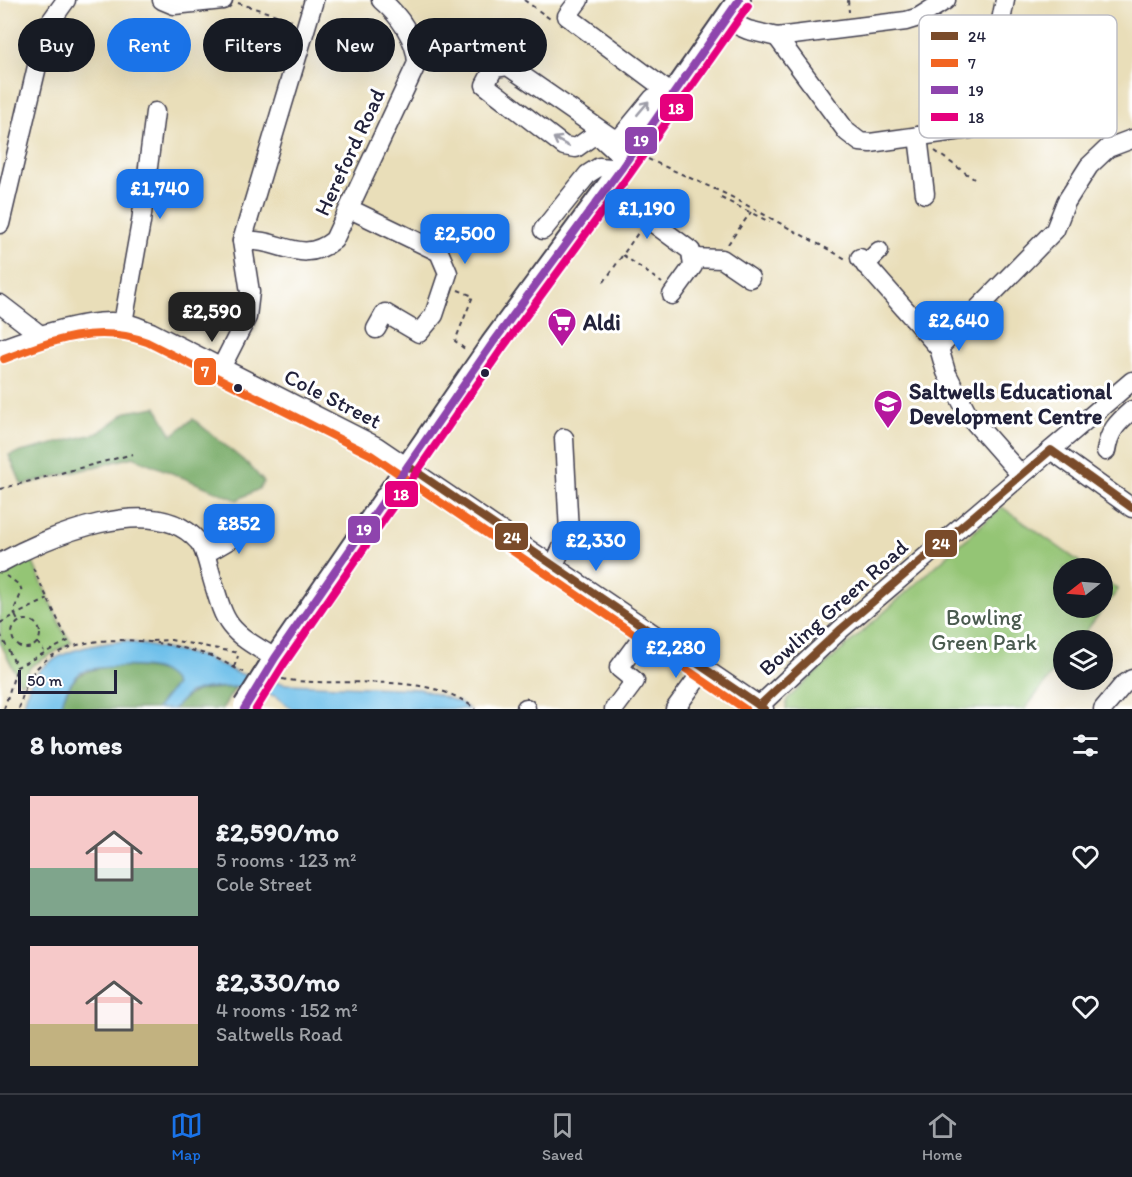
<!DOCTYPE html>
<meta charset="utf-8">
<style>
body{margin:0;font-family:Itim,sans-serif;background:#242831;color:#f1f3f6;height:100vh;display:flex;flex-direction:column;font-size:22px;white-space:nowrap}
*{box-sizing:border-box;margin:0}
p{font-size:20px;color:#9ea1a6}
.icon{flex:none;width:33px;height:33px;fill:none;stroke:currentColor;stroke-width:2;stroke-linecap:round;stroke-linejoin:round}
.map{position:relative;height:709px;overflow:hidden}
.details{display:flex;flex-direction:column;background:#171b24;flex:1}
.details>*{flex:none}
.banner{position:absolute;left:18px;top:18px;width:600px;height:54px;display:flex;gap:12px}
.needle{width:39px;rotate:253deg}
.tools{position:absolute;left:1053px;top:558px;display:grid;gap:12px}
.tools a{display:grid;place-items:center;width:60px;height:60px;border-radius:50%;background:#171b24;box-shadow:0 6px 24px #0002;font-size:30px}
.scale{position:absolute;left:18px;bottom:15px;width:99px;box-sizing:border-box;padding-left:6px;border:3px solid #22223b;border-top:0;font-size:16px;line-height:21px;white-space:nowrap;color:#22223b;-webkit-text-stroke:4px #fff;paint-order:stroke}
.price{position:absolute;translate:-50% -51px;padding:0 14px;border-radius:12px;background:#1a73e8;color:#fff;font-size:20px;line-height:39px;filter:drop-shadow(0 2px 3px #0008)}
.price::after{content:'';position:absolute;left:50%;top:36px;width:18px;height:14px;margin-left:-9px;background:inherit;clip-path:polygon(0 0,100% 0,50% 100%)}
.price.on{background:#222;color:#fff}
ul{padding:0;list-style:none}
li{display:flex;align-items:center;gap:18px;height:150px;padding:0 30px}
li span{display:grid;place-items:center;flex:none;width:168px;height:120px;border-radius:0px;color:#555}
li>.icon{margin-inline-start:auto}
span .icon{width:72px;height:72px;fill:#fffc;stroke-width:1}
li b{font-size:26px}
h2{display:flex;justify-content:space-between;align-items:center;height:72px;padding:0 30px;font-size:26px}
.pill{padding:0 21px;border-radius:27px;background:#171b24;box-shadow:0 6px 24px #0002;font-size:21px;line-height:54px}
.pill.on{background:#1a73e8;color:#fff}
.tabs{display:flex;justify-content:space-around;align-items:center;height:84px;border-top:2px solid #363941;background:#171b24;font-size:16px;color:#9ea1a6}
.tabs a{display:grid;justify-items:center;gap:3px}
.tabs .on{color:#1a73e8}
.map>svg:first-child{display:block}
</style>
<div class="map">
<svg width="1132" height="709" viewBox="0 0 1132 709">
<rect width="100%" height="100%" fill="#fff"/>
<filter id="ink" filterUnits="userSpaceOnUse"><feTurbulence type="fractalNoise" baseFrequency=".0167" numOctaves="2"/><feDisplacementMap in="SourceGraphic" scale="12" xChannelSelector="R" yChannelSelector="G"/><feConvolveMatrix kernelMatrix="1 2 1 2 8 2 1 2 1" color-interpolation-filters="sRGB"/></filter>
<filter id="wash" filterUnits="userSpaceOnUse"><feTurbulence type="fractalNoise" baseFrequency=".008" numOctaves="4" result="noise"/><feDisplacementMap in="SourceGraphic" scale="24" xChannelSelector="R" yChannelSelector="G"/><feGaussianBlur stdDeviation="1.35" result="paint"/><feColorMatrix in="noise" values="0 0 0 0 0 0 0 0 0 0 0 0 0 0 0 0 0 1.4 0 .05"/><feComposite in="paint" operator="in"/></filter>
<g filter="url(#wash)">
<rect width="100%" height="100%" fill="#e9deb9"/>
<g fill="#94c575" stroke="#5b7458" stroke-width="1.5">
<path d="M 1002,507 L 1088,568 L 1064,568 L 1064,608 L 1102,608 L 1103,579 L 1118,590 L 1079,640 L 1064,640 L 1063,660 L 1025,709 L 786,709 L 787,699 Z"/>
<path d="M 30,556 L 63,631 L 72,642 L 31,666 L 21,684 L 0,642 L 0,573 Z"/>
</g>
<g fill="#7a6" stroke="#4c6650" stroke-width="1.5">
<path d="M 156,407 L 172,435 L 193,419 L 249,465 L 264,482 L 259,489 L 237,500 L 133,457 L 22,485 L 9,455 L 98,433 L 127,412 Z"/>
<path d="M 115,666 C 133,668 167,664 175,685 L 156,709 L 59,709 C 71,676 80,669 115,666 Z"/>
<path d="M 236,687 L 222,709 L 173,709 C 198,683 204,691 236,687 Z"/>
</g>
<path fill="#6ec0ea" stroke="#487192" stroke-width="1.5" d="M 125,641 L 204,657 L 237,673 L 286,684 L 420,689 L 459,702 L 469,709 L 292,709 L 275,696 L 236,687 L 206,688 L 189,693 L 173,709 L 156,709 L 175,685 C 173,679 165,673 158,670 C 146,665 91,665 80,673 C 69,682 64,696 59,709 L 23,709 C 25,700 27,690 31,682 C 49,651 93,644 125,641 Z"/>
</g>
<g filter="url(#ink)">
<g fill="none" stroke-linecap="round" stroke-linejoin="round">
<g stroke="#403e4e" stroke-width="21">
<g id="minor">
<path d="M 162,0 L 174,5 L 223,0"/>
<path d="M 579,0 L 567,16 L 673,95"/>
<path d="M 725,20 L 748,30 L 777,37 L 906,21 L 919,17 L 946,0"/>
<path d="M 777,37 L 847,132 L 860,142 L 870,143 L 970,129 L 979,124 L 983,113 L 1005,0"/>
<path d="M 918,136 L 925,194"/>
<path d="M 626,161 L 599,136 L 590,138 L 576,148 L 564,146 L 485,85 L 494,68 L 508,66 L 612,138 L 621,137 L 653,98 L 663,108"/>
<path d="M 606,188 L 691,251 L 693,266 L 672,295"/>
<path d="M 350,209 L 439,252 L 448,273 L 434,315 L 419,333 L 385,313 L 376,329"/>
<path d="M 0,224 L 46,28 L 66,0"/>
<path d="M 543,230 L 588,174 L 599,167 L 621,169"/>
<path d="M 242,241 C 280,237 300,267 334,240 L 417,63 C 416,39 399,15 381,0"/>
<path d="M 692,258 L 722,259 L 750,278"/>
<path d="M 860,258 L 939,348 L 946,372 L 969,416 L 1021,475"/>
<path d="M 865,265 L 879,251"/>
<path d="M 0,304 L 39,334"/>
<path d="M 123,323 L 141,222 L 155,112"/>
<path d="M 939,348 L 1055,230 L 1066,202 L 1089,166 L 1108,148 L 1132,139"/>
<path d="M 0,349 C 32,337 89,317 124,323 C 133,324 142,329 151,332 L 376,446 L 764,709"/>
<path d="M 221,368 L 247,317 L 250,292 L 242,241 L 314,0"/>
<path d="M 1051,450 L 1132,508"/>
<path d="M 1106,451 C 1109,431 1117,423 1132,410"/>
<path d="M 205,554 L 236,536 L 250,523"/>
<path d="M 0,563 C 46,537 154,490 198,541 C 205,548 207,561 210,571 C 226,626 224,628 275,658"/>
<path d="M 554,565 L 569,532 L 564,438"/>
<path d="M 759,706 L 841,629 L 1132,381"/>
<path d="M 526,708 L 526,709"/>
<path d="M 614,709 L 635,681 L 619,668 L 647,630"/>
<path d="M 675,709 L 704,669"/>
<path d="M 1103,709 L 1123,685 L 1132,679"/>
</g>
</g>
<g stroke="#403e4e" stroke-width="26">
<path id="major" d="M 269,668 L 492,344 L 621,169 L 739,0"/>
</g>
<g stroke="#403e4e" stroke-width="2" stroke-dasharray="4.5 4.5" stroke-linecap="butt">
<path d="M 524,0 L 553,21"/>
<path d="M 848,0 L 849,12"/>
<path d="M 238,3 L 292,20"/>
<path d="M 941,67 L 939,72 L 940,84 L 971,89"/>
<path d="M 1004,93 L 1027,98 L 1022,124"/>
<path d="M 935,151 L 974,179"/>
<path d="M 648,159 L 728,195 L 846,259"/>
<path d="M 721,198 L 770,222"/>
<path d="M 728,244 L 751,212"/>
<path d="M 623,255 L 662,283"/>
<path d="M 604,282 L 640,230"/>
<path d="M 458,290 L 473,296 L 455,341 L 467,351"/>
<path d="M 0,489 L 133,454"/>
<path d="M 6,576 C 27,589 23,588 14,610 L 15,615 L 48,599"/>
<circle cx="26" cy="634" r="14"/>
<path d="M 0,623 L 15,615 L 19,623"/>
<path d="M 0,634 L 17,667 L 68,641 L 31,564"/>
<path d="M 152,641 L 171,640 L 239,653"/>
<path d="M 37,642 L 44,651"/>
<path d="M 234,667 L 238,656"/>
<path d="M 282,679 C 340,689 429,669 475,709"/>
<path d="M 4,709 L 17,667"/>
<path d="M 19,709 C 23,695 27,678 38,667 C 78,626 163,640 211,656 C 222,660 233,668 244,672"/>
</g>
<use href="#minor" stroke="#fff" stroke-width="18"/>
<use href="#major" stroke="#fff" stroke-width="22"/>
<g stroke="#403e4e" stroke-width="26" stroke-linecap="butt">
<path id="major-bridge" d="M 245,706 L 269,668"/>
</g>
<use href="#major-bridge" stroke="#fff" stroke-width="22"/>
<g stroke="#fff" stroke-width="12">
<g id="bus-1">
<path d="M 408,466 L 764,709"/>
<path d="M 759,706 L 841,629 L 1051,450 L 1132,508"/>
</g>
</g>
<g stroke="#fff" stroke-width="12">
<path id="bus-2" d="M 4,359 C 51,341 97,323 147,342 L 371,455 L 745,709"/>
</g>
<g stroke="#fff" stroke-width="12">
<path id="bus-3" d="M 244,709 L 275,658 L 492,344 L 621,169 L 739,0"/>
</g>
<g stroke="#fff" stroke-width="12">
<path id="bus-4" d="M 256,709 L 284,664 L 501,350 L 629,175 L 748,6"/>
</g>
<use href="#bus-1" stroke="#7a4b2a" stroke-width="8"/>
<use href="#bus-2" stroke="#f26522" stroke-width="8"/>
<use href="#bus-3" stroke="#8e44ad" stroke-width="8"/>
<use href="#bus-4" stroke="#e5007d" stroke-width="8"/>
</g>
<defs><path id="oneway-shaft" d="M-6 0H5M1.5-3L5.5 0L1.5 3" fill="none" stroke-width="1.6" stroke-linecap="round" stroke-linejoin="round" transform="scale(1.5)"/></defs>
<g stroke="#9c9ca7">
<use href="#oneway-shaft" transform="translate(643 108) rotate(-50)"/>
<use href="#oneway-shaft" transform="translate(561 142) rotate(-151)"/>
</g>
</g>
<defs>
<g id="supermarket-pin" transform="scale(1.5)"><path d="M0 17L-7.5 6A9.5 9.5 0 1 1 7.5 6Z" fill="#b5179e" stroke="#fff"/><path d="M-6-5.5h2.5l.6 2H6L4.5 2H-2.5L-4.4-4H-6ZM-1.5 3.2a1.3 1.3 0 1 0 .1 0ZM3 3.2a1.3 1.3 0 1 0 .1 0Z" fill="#fff"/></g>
<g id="school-pin" transform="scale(1.5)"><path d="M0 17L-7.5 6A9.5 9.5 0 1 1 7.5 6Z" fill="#b5179e" stroke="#fff"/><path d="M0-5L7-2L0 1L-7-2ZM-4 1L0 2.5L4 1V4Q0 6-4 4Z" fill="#fff"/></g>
</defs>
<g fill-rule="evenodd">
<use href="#supermarket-pin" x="562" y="322"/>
<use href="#school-pin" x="888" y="404"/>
</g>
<g fill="#22223b" stroke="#fff" stroke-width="2">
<circle cx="485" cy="373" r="5"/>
<circle cx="238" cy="388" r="5"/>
</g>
<g text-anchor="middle" stroke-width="6" stroke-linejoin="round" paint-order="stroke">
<g font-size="22" fill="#22223b" stroke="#fff">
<text transform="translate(349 152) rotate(-65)" y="8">Hereford Road</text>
<text transform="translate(333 398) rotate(27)" y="8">Cole Street</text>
<text transform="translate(833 607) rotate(-42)" y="8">Bowling Green Road</text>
</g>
<g font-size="22" font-weight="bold" fill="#22223b" stroke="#fff" text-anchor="start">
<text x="583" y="330">Aldi</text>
<text x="909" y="399">Saltwells Educational<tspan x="909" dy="25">Development Centre</tspan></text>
</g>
<g font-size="22" fill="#4a5b4f" stroke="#fff">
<text x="984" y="625">Bowling<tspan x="984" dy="25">Green Park</tspan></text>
</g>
</g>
<rect x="919" y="15" width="198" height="123" rx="9" fill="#fff" stroke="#bdbdc4" stroke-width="1.5"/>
<rect x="931" y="32" width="27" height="8" fill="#7a4b2a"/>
<rect x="931" y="59" width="27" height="8" fill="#f26522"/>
<rect x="931" y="86" width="27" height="8" fill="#8e44ad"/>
<rect x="931" y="113" width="27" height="8" fill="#e5007d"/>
<g font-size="16" fill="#22223b">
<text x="968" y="42">24</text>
<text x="968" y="69">7</text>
<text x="968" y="96">19</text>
<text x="968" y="123">18</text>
</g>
<g stroke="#fff" stroke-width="2">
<rect x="659" y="93" width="35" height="29" rx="6" fill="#e5007d"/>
<rect x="624" y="126" width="34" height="29" rx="6" fill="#8e44ad"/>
<rect x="193" y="357" width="24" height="29" rx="6" fill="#f26522"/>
<rect x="384" y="480" width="35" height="28" rx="6" fill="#e5007d"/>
<rect x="347" y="515" width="34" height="29" rx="6" fill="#8e44ad"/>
<rect x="494" y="522" width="35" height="29" rx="6" fill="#7a4b2a"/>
<rect x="924" y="529" width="34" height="29" rx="6" fill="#7a4b2a"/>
</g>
<g font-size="16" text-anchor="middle" font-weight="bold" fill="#fff">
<text x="676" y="114">18</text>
<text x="641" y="146">19</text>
<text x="205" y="377">7</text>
<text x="401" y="500">18</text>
<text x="364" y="535">19</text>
<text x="512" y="543">24</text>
<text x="941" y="549">24</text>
</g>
</svg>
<div class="tools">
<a><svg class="needle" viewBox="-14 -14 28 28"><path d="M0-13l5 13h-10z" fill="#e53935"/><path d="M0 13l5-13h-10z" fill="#9ea1a6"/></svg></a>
<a><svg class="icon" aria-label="layers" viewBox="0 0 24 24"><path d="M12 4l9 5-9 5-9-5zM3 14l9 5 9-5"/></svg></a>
</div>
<div class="scale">50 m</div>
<b class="price" style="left:160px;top:220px">£1,740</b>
<b class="price" style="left:647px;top:240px">£1,190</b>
<b class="price" style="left:465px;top:265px">£2,500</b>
<b class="price on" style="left:212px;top:343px">£2,590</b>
<b class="price" style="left:959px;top:352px">£2,640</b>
<b class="price" style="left:239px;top:555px">£852</b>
<b class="price" style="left:596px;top:572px">£2,330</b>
<b class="price" style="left:676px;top:679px">£2,280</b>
<div class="banner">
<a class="pill">Buy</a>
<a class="pill on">Rent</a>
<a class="pill">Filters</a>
<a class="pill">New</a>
<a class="pill">Apartment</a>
</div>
</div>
<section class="details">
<h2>8 homes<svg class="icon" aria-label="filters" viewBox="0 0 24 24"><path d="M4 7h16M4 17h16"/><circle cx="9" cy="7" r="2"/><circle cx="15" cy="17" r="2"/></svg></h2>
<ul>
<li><span style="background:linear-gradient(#f6c9c9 60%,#7fa58c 0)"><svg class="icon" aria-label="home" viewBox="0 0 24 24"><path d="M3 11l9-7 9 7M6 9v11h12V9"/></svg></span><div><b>£2,590/mo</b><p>5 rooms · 123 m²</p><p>Cole Street</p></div><svg class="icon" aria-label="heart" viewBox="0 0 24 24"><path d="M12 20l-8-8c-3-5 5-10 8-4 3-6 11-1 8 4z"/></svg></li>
<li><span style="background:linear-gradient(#f6c9c9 65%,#c2b280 0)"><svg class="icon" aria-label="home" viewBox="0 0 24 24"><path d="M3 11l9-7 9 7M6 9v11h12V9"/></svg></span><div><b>£2,330/mo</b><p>4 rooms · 152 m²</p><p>Saltwells Road</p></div><svg class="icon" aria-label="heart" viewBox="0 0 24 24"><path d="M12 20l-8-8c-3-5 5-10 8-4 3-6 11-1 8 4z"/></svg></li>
</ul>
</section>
<nav class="tabs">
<a class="on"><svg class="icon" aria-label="map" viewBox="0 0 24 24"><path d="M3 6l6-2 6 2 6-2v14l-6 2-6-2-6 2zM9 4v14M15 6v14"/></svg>Map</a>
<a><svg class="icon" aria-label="saved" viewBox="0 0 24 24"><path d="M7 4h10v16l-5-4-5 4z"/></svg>Saved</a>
<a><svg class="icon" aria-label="home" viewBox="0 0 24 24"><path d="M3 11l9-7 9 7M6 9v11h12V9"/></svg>Home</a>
</nav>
